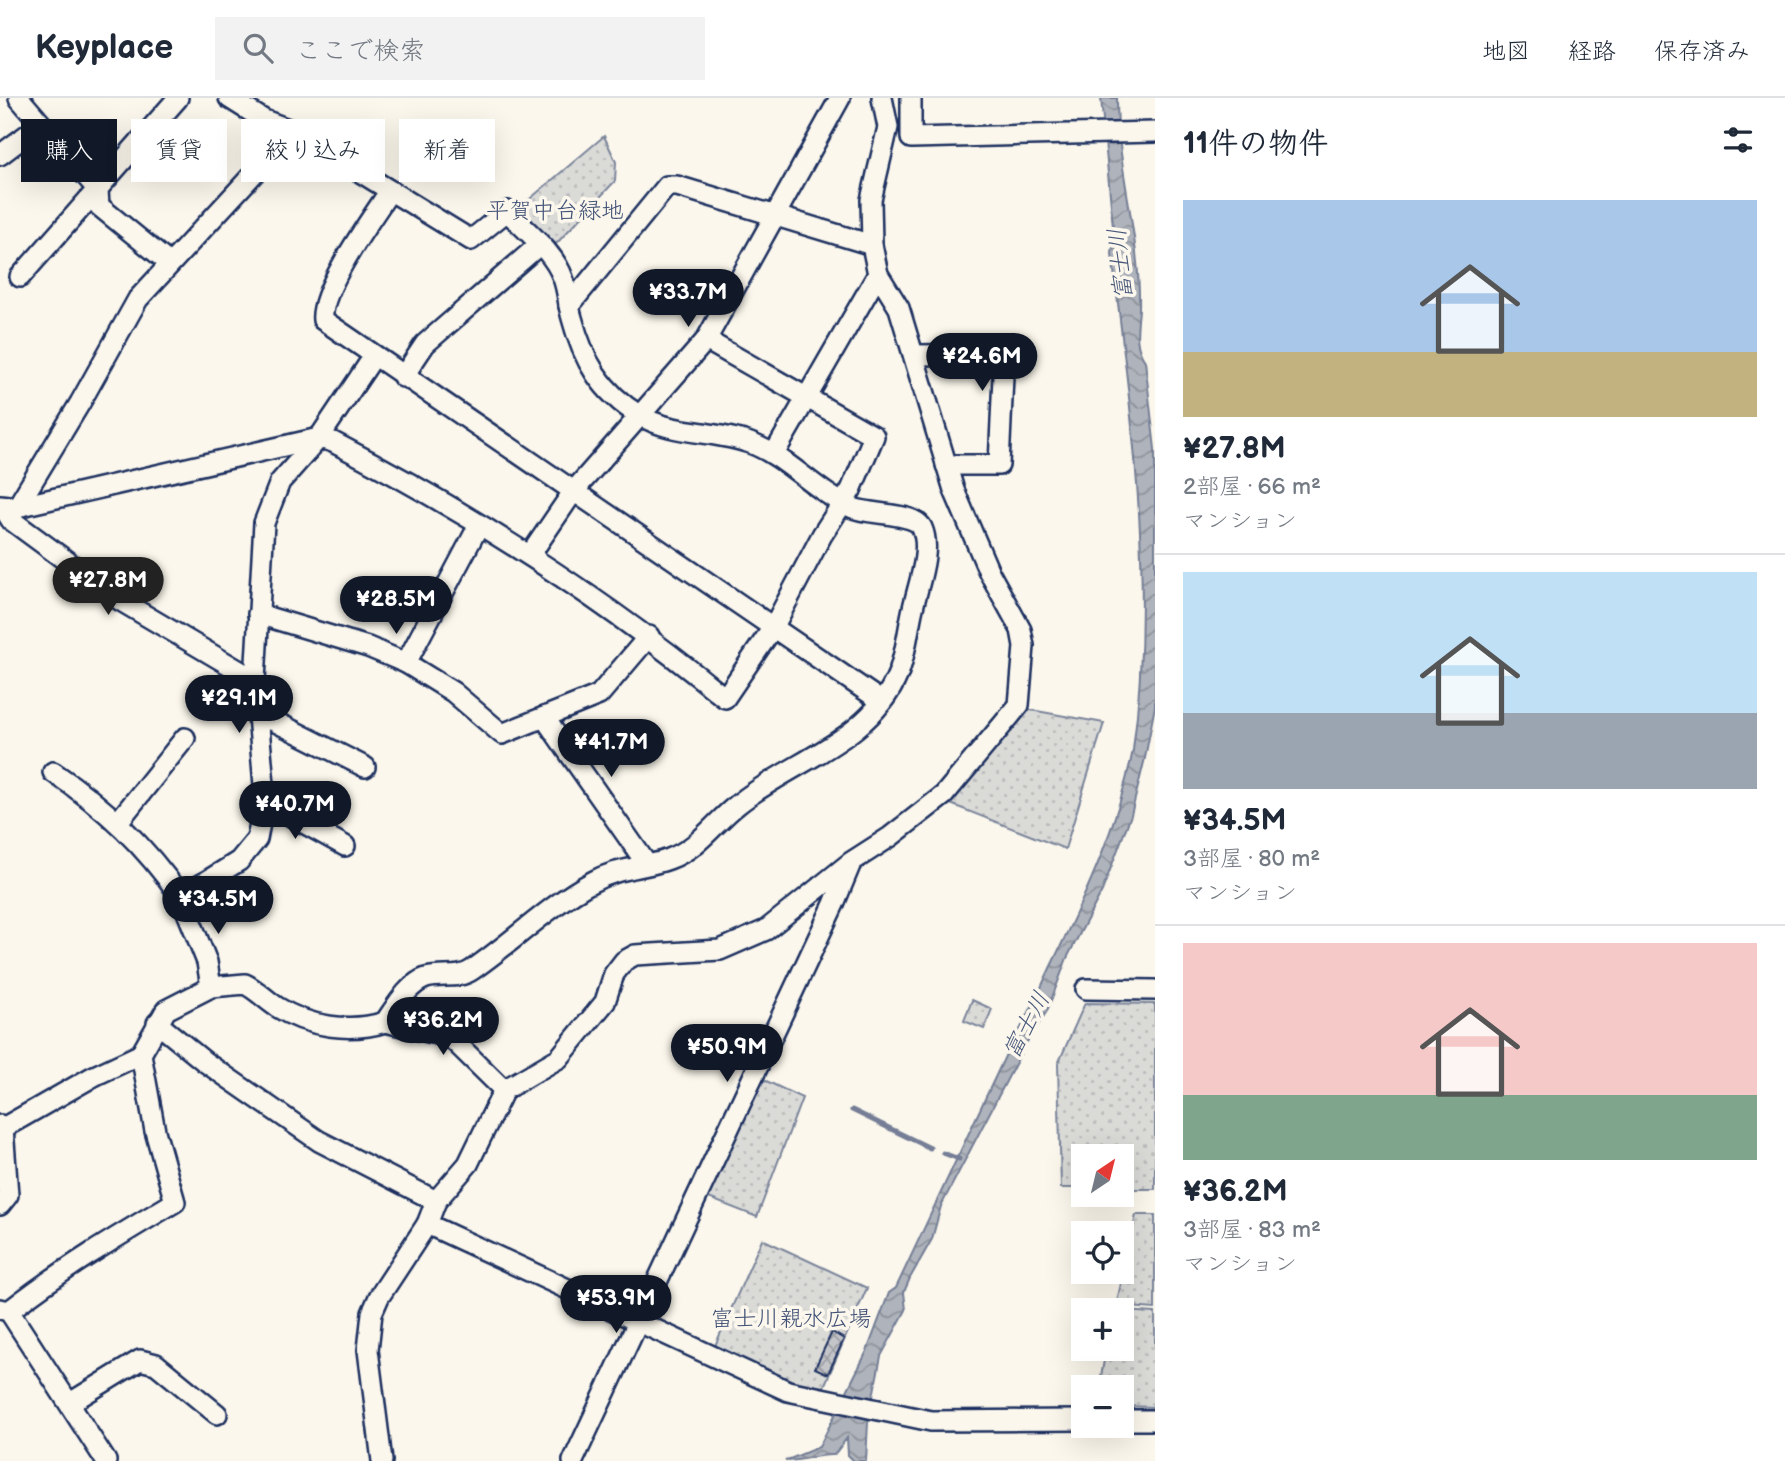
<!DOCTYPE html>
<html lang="ja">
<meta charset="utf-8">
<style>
body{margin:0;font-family:"Balsamiq Sans","Klee One",sans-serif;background:#f2f2f3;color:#1f2937;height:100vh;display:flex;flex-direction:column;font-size:26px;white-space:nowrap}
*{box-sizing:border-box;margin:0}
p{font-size:23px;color:#747a83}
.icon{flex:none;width:38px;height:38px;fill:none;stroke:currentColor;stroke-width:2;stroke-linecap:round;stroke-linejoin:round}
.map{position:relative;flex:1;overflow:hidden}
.side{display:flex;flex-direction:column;background:#fff;width:630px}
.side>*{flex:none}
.banner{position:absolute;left:21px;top:21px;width:665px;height:63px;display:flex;gap:14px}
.needle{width:46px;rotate:35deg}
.buttons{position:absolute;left:1071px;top:1046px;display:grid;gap:14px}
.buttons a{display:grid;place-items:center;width:63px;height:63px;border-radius:0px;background:#fff;box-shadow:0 7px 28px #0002;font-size:35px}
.price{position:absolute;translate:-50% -60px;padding:0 16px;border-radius:24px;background:#111827;color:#fff;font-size:23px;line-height:46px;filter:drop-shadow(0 2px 4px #0008)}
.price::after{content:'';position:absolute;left:50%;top:42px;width:21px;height:16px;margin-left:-10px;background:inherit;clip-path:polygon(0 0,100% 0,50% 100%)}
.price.on{background:#222;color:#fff}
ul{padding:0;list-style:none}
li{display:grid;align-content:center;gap:14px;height:371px;padding:0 28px}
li+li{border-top:2px solid #e0e1e3}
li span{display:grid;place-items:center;height:217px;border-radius:0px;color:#555}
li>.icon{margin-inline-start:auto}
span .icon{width:126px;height:126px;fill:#fffc;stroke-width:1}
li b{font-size:30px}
h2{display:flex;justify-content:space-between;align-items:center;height:84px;padding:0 28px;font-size:30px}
.tag{padding:0 24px;border-radius:0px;background:#fff;box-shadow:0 7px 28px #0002;font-size:24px;line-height:63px}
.tag.on{background:#111827;color:#fff}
header{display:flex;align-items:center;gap:42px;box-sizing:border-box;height:98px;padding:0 35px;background:#fff;border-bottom:2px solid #e0e1e3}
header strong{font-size:33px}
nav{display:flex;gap:38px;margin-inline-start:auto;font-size:24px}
.search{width:490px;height:63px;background:#f2f2f3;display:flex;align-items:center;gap:18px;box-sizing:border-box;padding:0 24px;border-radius:0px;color:#747a83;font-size:26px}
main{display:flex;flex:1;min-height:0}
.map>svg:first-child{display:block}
</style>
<header>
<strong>Keyplace</strong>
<div class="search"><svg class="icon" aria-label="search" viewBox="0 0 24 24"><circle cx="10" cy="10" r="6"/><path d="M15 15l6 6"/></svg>ここで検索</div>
<nav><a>地図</a><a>経路</a><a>保存済み</a></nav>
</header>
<main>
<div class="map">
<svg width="1155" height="1363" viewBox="0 0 1155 1363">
<defs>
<pattern id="park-dots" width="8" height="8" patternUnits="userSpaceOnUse" patternTransform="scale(1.75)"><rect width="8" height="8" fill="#dadad7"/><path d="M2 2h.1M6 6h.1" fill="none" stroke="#babbbb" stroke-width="1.8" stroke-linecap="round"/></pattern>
<pattern id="water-waves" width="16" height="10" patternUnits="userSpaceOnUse" patternTransform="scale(1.75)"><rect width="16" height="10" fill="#afb3bb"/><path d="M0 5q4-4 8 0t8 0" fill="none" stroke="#8e929b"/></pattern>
<pattern id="building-cross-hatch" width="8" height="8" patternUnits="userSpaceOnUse" patternTransform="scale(1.75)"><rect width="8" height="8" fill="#c3c5c9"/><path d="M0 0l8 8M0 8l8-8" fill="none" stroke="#9ea0a6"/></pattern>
</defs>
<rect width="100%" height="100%" fill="#fbf7ec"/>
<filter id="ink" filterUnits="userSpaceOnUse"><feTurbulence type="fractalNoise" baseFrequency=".0143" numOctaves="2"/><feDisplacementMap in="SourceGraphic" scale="14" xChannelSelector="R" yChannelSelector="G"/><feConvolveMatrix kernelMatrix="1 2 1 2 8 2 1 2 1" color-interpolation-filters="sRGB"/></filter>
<g filter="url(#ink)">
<g fill="url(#park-dots)" stroke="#7a849a" stroke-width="2">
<path d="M 604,38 L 616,64 L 615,83 L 556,146 L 518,111 Z"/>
<path d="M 1020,610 L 1104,625 L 1065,751 L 945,704 L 973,678 Z"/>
<path d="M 972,902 L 992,911 L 984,931 L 964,923 Z"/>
<path d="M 1085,905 L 1155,906 L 1155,1091 L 1122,1091 L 1122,1059 L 1083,1059 L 1083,1090 L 1061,1090 L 1058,966 Z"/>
<path d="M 758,979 L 802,1000 L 757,1119 L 706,1099 Z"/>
<path d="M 1136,1117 L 1155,1117 L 1155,1211 L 1116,1208 Z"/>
<path d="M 762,1141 L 867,1190 L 822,1293 L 794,1286 L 714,1250 Z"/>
<path d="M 1122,1213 L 1155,1215 L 1155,1309 L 1122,1308 L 1122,1290 L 1099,1290 L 1106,1251 L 1122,1251 Z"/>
</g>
<path fill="url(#water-waves)" stroke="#747e96" stroke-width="2" d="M 1101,0 L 1117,0 C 1117,71 1141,141 1139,211 C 1138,229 1133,246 1145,263 L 1155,351 L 1155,608 L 1145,660 L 1131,717 L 1102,793 L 1067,860 L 1047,913 L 1025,947 L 941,1108 L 932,1141 L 910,1180 L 904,1194 L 906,1212 L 881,1258 L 868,1324 L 866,1363 L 854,1363 L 848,1357 L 847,1340 L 834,1357 C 818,1356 803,1363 785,1363 L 819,1349 L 867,1253 L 889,1195 L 896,1190 L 1007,954 C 1026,925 1038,895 1053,864 C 1086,796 1118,727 1133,652 C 1155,487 1132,320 1112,156 L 1114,140 Z"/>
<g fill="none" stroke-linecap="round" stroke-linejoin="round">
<g stroke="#747e96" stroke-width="5">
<path d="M 852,1012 L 930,1050"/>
<path d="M 943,1055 L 959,1061"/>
</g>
</g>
<path fill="url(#building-cross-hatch)" stroke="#1b2f5e" stroke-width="2" d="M 832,1234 L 844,1241 L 828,1276 L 815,1270 Z"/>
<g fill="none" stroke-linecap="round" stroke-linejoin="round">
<g stroke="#1b2f5e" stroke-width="24">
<g id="street">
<path d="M 19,0 L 98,92 L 99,108 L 169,165"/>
<path d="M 911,0 L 911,40 L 1155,34"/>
<path d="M 0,57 L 40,27"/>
<path d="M 389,94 C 372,120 319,193 323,222 L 881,603"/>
<path d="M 20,179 L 178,0"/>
<path d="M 569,208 L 667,88 L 677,88 L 872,147"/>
<path d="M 915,257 L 1004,256 L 999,367 L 946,367"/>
<path d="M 403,279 L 425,246 L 539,147"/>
<path d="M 774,356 L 878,176"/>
<path d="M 0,407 L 17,409 L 319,340 L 333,344 C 472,416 604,501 725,600 L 774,528 L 822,437 L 851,392 L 874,338 L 706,242"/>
<path d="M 3,409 L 11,422 L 121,503 L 255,582"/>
<path d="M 17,409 L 80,305 L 138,201 L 293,33"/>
<path d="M 530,457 L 573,394 L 706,242 L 840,0"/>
<path d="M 258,516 L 368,549 L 406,565 L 479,427"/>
<path d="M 406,565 L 453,594 L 502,636 L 599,597 L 649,538"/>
<path d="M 258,615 L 365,669"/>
<path d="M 544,619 L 646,765"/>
<path d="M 53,674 C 105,709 145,748 181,799 L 239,763 L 257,741 L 265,699 L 255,582 L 264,425 L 280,384 L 319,340 L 374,258"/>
<path d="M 264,703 L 345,748"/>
<path d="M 118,724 L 185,640"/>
<path d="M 181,799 L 207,864 L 211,889"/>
<path d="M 1086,891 L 1155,892"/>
<path d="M 385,924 L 450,939 L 504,992"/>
<path d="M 157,925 L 205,964 L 319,1043 L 436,1103"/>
<path d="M 0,1027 L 3,1030 L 8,1097 L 0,1107"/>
<path d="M 3,1030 L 94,978 L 141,956"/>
<path d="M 427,1126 L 788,1293 L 931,1323 L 1083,1322"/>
<path d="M 0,1211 L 9,1213 C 61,1172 118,1138 175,1104 L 155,1033 L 141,956 L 166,912 L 211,889 L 245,886 C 257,892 266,902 277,909 C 308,929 351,935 385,924 C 395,910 408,886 426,880 C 441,875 458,882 472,872 C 513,844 548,808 592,784 C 618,769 643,771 669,761 C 699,750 714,725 737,707 C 789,664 871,643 898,576 C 906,556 908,531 913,510 C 918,487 932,452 922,430 C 915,414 869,417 853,410 C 815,394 788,359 750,345 C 714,332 672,337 639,317 C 601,294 583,262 572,220 C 568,207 568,193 563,180 C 554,154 526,133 507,113 L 471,142 L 293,33 L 264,22 L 229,0"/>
<path d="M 9,1213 L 106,1363"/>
<path d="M 70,1305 L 140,1262 L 156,1266 L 217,1316"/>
<path d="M 1122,1322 L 1155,1322"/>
<path d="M 382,1363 L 368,1252 L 372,1215 L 379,1199 L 427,1126 L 436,1103 L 468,1066 L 504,992 L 559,960 L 605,904 L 614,876 L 624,863 L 635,857 L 720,852 L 766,832 L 851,764 L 890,739 L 944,697 L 1019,607 L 1024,548 L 1021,532 L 989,474 L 954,392 L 899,210 L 878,176 L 872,147 L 871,102 L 888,29 L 882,0"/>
<path d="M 573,1363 L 834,806 L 851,765"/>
</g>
</g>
<use href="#street" stroke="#fbf7ec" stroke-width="19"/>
</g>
</g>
<g text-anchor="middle" stroke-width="7" stroke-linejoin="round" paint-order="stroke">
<g font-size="23" fill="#415176" stroke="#fbf7ec">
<text x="555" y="120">平賀中台緑地</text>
<text x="791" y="1228">富士川親水広場</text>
</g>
<g font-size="24" font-style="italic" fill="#47577a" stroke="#fbf7ec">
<text transform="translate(1120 166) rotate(-96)" y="8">富士川</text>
<text transform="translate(1026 927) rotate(-62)" y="8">富士川</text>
</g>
</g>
</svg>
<div class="buttons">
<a><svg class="needle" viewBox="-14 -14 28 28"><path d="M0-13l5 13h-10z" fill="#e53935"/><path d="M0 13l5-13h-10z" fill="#747a83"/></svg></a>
<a><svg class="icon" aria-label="locate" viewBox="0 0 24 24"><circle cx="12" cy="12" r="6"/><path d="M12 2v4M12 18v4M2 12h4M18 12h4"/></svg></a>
<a>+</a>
<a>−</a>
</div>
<b class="price" style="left:688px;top:231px">¥33.7M</b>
<b class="price" style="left:982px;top:295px">¥24.6M</b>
<b class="price on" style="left:108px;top:519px">¥27.8M</b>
<b class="price" style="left:396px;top:538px">¥28.5M</b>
<b class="price" style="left:239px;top:637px">¥29.1M</b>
<b class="price" style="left:611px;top:681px">¥41.7M</b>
<b class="price" style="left:295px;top:743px">¥40.7M</b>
<b class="price" style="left:218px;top:838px">¥34.5M</b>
<b class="price" style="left:443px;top:959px">¥36.2M</b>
<b class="price" style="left:727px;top:986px">¥50.9M</b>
<b class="price" style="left:616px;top:1237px">¥53.9M</b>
<div class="banner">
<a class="tag on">購入</a>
<a class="tag">賃貸</a>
<a class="tag">絞り込み</a>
<a class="tag">新着</a>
</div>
</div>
<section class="side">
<h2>11件の物件<svg class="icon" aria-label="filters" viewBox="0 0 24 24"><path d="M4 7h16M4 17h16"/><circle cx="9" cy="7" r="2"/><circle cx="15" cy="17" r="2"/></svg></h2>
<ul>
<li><span style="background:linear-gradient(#a9c7e8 70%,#c2b280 0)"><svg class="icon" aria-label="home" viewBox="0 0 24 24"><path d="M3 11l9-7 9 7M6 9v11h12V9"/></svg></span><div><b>¥27.8M</b><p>2部屋 · 66 m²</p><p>マンション</p></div></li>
<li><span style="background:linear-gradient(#bfe0f5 65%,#9aa5b1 0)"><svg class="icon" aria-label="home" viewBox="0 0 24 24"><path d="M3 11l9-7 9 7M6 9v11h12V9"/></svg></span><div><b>¥34.5M</b><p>3部屋 · 80 m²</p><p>マンション</p></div></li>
<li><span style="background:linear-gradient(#f6c9c9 70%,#7fa58c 0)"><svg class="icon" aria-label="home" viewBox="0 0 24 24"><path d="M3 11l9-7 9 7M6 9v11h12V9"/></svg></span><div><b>¥36.2M</b><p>3部屋 · 83 m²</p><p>マンション</p></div></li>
</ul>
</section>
</main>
